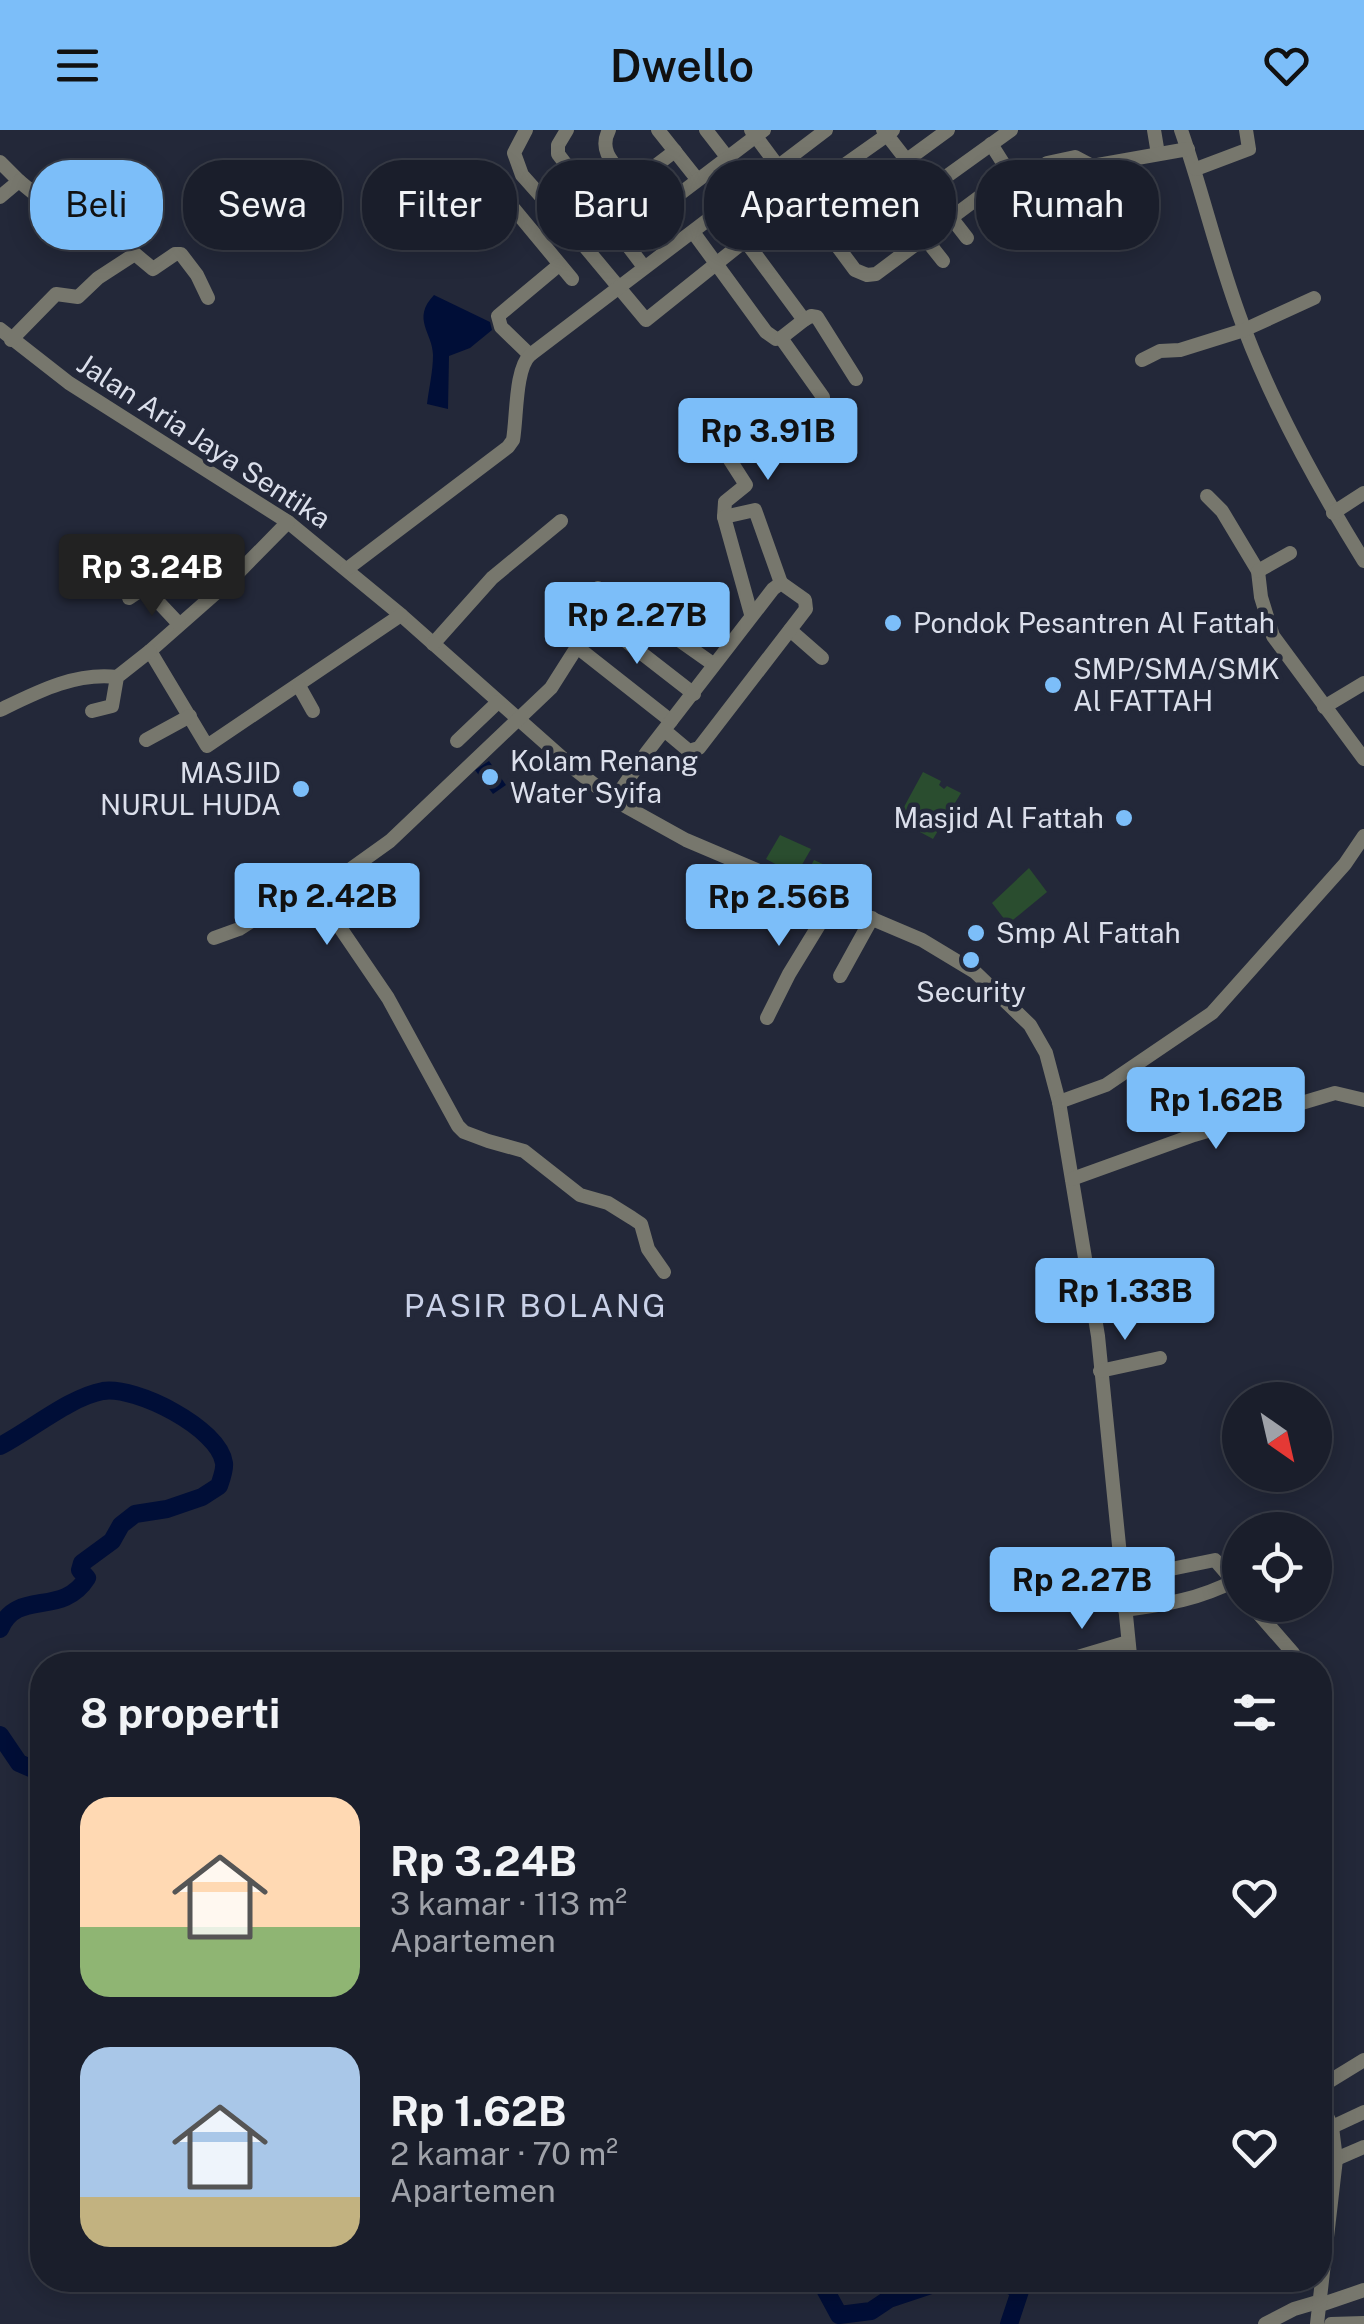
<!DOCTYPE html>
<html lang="id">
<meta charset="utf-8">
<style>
body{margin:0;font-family:"Public Sans",sans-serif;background:#232733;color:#f1f3f6;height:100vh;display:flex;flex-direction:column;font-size:38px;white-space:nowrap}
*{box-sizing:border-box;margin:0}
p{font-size:32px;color:#9fa2a9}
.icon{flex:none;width:55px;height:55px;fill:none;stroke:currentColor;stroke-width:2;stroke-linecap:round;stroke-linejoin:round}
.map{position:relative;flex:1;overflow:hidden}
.details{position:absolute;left:30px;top:1522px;width:1302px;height:640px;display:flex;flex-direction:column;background:#1a1e2b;border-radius:40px;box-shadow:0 5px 25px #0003,0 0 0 2px #383c47}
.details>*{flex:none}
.guide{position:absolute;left:30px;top:30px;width:1305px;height:90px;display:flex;gap:20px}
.needle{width:65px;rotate:146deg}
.controls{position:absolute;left:1222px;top:1252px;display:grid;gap:20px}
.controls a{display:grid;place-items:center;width:110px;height:110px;border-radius:50%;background:#1a1e2b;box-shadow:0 5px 25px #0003,0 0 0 2px #383c47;font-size:50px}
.price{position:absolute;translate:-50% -85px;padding:0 22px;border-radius:10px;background:#7cbef9;color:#111;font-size:32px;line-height:65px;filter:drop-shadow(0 2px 5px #0008)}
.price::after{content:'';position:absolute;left:50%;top:60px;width:30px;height:22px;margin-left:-15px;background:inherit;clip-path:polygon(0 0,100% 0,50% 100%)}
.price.on{background:#222;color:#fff}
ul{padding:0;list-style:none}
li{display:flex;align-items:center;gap:30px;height:250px;padding:0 50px}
li span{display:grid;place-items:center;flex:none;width:280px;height:200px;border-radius:30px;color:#555}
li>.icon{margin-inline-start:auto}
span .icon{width:120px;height:120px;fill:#fffc;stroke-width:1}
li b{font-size:42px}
h2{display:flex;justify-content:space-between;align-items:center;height:120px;padding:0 50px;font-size:42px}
.pill{padding:0 35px;border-radius:40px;background:#1a1e2b;box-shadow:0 5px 25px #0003,0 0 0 2px #383c47;font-size:35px;line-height:90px}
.pill.on{background:#7cbef9;color:#111}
header{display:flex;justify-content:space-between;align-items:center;height:130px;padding:0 50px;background:#7cbef9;color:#111;font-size:45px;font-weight:600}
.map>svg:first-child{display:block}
</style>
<header><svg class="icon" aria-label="menu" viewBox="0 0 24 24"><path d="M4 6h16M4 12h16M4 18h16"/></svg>Dwello<svg class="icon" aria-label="heart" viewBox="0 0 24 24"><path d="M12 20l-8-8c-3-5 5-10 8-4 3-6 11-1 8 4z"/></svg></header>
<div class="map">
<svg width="1364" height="2194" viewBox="0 0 1364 2194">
<rect width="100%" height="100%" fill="#232839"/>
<g fill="#2a4d2f">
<path d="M 923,642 L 941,651 L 939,655 L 944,659 L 947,656 L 961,663 L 933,709 L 920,702 L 923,695 L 916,692 L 914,696 L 898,688 Z"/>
<path d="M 780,705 L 811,719 L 796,745 L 766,729 Z"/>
<path d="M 814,730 L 862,752 L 851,775 L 802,753 Z"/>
<path d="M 1029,738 L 1047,762 L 1008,794 L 992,773 Z"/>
</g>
<g fill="#000e37">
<path d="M 434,165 L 490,192 L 492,200 L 470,218 L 449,226 L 448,279 L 427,274 C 429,258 433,241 433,225 C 433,203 411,189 434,165 Z"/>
<path d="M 489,631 L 506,655 L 493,664 L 475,640 Z"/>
</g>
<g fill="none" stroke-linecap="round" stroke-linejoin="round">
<g stroke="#000e37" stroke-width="18">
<path d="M 0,1316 C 31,1300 70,1267 103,1261 C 136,1256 219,1298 224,1333 C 225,1340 221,1350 219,1356 L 202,1367 L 167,1379 L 135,1384 L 121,1395 L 112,1411 L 82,1433 L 80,1440 L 87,1448 C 62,1488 17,1458 0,1499"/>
<path d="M 0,1605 L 19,1633 L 42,1643"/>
<path d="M 820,2150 L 839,2185 L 871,2181 L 889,2169 L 946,2150"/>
<path d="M 1002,2150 L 1020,2161 L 1009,2194"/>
</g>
<g stroke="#77776d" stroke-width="14">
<path d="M 526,0 L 514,23 L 522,45 L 571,100"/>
<path d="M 567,0 L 558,15 L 558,24 L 644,137"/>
<path d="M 609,0 C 597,23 617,36 631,54"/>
<path d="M 658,0 L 697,49"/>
<path d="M 706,0 L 727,27"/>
<path d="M 751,0 L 855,140 L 867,145 L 876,144 L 1010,44"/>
<path d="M 893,0 L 887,5 L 967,108"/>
<path d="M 1154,0 L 1158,24"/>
<path d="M 1181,0 C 1204,66 1219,134 1244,198 C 1275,280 1318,357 1364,431"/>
<path d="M 991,14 L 1010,44 L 1003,94 L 1007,99 L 1022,99 L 1035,88 L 1087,77 L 1092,36 L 1188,19"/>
<path d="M 675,21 L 571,100 L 646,190 L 802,65 L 887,5 L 883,0"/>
<path d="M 907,30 L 948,0"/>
<path d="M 0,32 L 19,51"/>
<path d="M 1047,33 L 1075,27 L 1092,36"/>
<path d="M 1196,39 L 1249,19 L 1246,0"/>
<path d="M 929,59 L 1011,0"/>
<path d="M 0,67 L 19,51 L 48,75"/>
<path d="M 514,79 L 572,149"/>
<path d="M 693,102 L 766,202 L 776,209 L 781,208"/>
<path d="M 623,107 L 764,0"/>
<path d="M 924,107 L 943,131"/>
<path d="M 744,109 L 804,190 L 781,208 L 823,267"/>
<path d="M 804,190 L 811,186 L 817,187 L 856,249"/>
<path d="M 0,199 L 69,253 L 288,392 L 401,485 L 577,641 L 614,670 L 686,710 L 922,810 L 975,842 L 1030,895 L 1046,923 L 1059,972 L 1098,1206 L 1131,1535"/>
<path d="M 11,210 L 56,164 L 78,167 L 98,148 L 135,124 L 153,139 L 175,124 L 181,124 L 197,145 L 208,168"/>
<path d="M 530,225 L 501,197 L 498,186 L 559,135"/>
<path d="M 1142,230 L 1160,221 L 1180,220 L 1244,200 L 1314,168"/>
<path d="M 1207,366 L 1222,381 L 1258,441 L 1261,467 L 1273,506 L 1364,629"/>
<path d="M 1333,383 L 1364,363"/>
<path d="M 724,387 L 725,372 L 746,355 L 730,330"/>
<path d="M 288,392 L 234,447 L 150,521 L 207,616 L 401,485"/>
<path d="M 347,439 L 508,317 L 513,310 C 517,287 515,239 530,225 L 826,0"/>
<path d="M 1258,441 L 1290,423"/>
<path d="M 598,458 L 577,517 L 551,558 L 390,711 L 323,759 L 341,799 L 388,868 L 458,996 L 464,1002 L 488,1011 L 524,1021 L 580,1065 L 608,1073 L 632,1088 L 641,1094 L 648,1119 L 664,1142"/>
<path d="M 129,468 L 138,462 L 148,461 L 179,494"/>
<path d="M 751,484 L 724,387 L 755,380 L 781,453"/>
<path d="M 790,500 L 822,528"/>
<path d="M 622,508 L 694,564"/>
<path d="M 679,510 L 713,534"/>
<path d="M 433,514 L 492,448 L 561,391"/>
<path d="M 577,517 L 671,591"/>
<path d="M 299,556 L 313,581"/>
<path d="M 1324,577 L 1364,553"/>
<path d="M 0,580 C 37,562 75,542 117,547"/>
<path d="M 92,581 L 112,576 L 117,547 L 150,521"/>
<path d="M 146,610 L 190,586"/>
<path d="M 457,611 L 498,572"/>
<path d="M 614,670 L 647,622 L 773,459 L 781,453 L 805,470 L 806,479 L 699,618 L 689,621 L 664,600"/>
<path d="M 214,808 L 239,799 L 272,778 L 323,759"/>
<path d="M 840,846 L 872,788"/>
<path d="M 767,888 L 789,844 L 833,772"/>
<path d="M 1059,972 L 1106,955 L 1212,883 L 1345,734 L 1364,706"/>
<path d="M 1072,1049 L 1194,1005 L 1335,963 L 1364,970"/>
<path d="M 1100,1241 L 1160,1228"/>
<path d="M 1122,1449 L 1215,1430 L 1240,1459"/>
<path d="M 1251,1475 L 1293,1523 L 1287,1535"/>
<path d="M 1125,1480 C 1166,1474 1197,1470 1234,1451"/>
<path d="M 1051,1535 L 1128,1512"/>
<path d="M 1320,1957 L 1364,1930"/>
<path d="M 1332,1997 L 1364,1982"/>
<path d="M 1336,2029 L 1364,2017"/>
<path d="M 1320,2175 L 1364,2160"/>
<path d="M 1265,2194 L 1294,2179 L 1321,2171"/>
<path d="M 1317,2194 L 1336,2029 L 1332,1997 L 1320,1971"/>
<path d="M 1331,2194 L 1364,2193"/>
</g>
</g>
<g fill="#7cbef9" stroke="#232839" stroke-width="4">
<circle cx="893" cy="493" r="10"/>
<circle cx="1053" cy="555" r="10"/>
<circle cx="490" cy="647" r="10"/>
<circle cx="301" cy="659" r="10"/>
<circle cx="1124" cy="688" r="10"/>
<circle cx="976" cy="803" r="10"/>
<circle cx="971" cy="830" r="10"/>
</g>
<g text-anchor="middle" stroke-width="9" stroke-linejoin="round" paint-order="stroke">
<g font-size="28" fill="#dbdfeb" stroke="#232839">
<text transform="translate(204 311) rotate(33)" y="10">Jalan Aria Jaya Sentika</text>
</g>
<g font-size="28" fill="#dbdfeb" stroke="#232839" text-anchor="start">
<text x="913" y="503">Pondok Pesantren Al Fattah</text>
<text x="1073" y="549">SMP/SMA/SMK<tspan x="1073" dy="32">Al FATTAH</tspan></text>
<text x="510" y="641">Kolam Renang<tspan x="510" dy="32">Water Syifa</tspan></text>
<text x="281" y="653" text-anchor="end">MASJID<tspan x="281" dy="32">NURUL HUDA</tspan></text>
<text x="1104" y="698" text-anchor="end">Masjid Al Fattah</text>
<text x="996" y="813">Smp Al Fattah</text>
<text x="971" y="872" text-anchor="middle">Security</text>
</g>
<g font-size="32" letter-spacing="2.5" fill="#c9d1e8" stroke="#232839">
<text x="536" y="1187">PASIR BOLANG</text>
</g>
</g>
</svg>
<div class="controls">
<a><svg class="needle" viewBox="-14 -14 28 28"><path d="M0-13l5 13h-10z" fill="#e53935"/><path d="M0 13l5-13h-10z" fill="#9fa2a9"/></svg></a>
<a><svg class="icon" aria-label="locate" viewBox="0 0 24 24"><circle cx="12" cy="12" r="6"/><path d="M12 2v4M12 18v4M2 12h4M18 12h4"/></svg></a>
</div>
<b class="price" style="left:768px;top:353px">Rp 3.91B</b>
<b class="price on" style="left:152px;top:489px">Rp 3.24B</b>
<b class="price" style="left:637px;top:537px">Rp 2.27B</b>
<b class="price" style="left:327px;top:818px">Rp 2.42B</b>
<b class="price" style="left:779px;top:819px">Rp 2.56B</b>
<b class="price" style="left:1216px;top:1022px">Rp 1.62B</b>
<b class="price" style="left:1125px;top:1213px">Rp 1.33B</b>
<b class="price" style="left:1082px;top:1502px">Rp 2.27B</b>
<div class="guide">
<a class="pill on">Beli</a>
<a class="pill">Sewa</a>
<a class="pill">Filter</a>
<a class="pill">Baru</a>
<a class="pill">Apartemen</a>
<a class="pill">Rumah</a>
</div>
<section class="details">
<h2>8 properti<svg class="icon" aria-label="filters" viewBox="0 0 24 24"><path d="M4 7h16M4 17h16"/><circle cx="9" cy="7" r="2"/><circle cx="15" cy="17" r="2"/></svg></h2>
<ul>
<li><span style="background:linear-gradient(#ffd9b3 65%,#8fb573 0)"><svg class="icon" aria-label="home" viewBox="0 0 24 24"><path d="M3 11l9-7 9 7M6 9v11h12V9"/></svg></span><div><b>Rp 3.24B</b><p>3 kamar · 113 m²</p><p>Apartemen</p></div><svg class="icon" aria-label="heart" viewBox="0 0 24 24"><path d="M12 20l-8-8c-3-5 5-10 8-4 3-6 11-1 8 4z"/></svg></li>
<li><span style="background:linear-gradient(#a9c7e8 75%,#c2b280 0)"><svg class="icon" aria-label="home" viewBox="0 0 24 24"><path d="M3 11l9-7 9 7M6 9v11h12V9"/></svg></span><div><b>Rp 1.62B</b><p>2 kamar · 70 m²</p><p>Apartemen</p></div><svg class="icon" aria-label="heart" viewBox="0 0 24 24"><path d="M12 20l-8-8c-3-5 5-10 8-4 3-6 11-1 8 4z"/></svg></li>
</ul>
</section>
</div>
